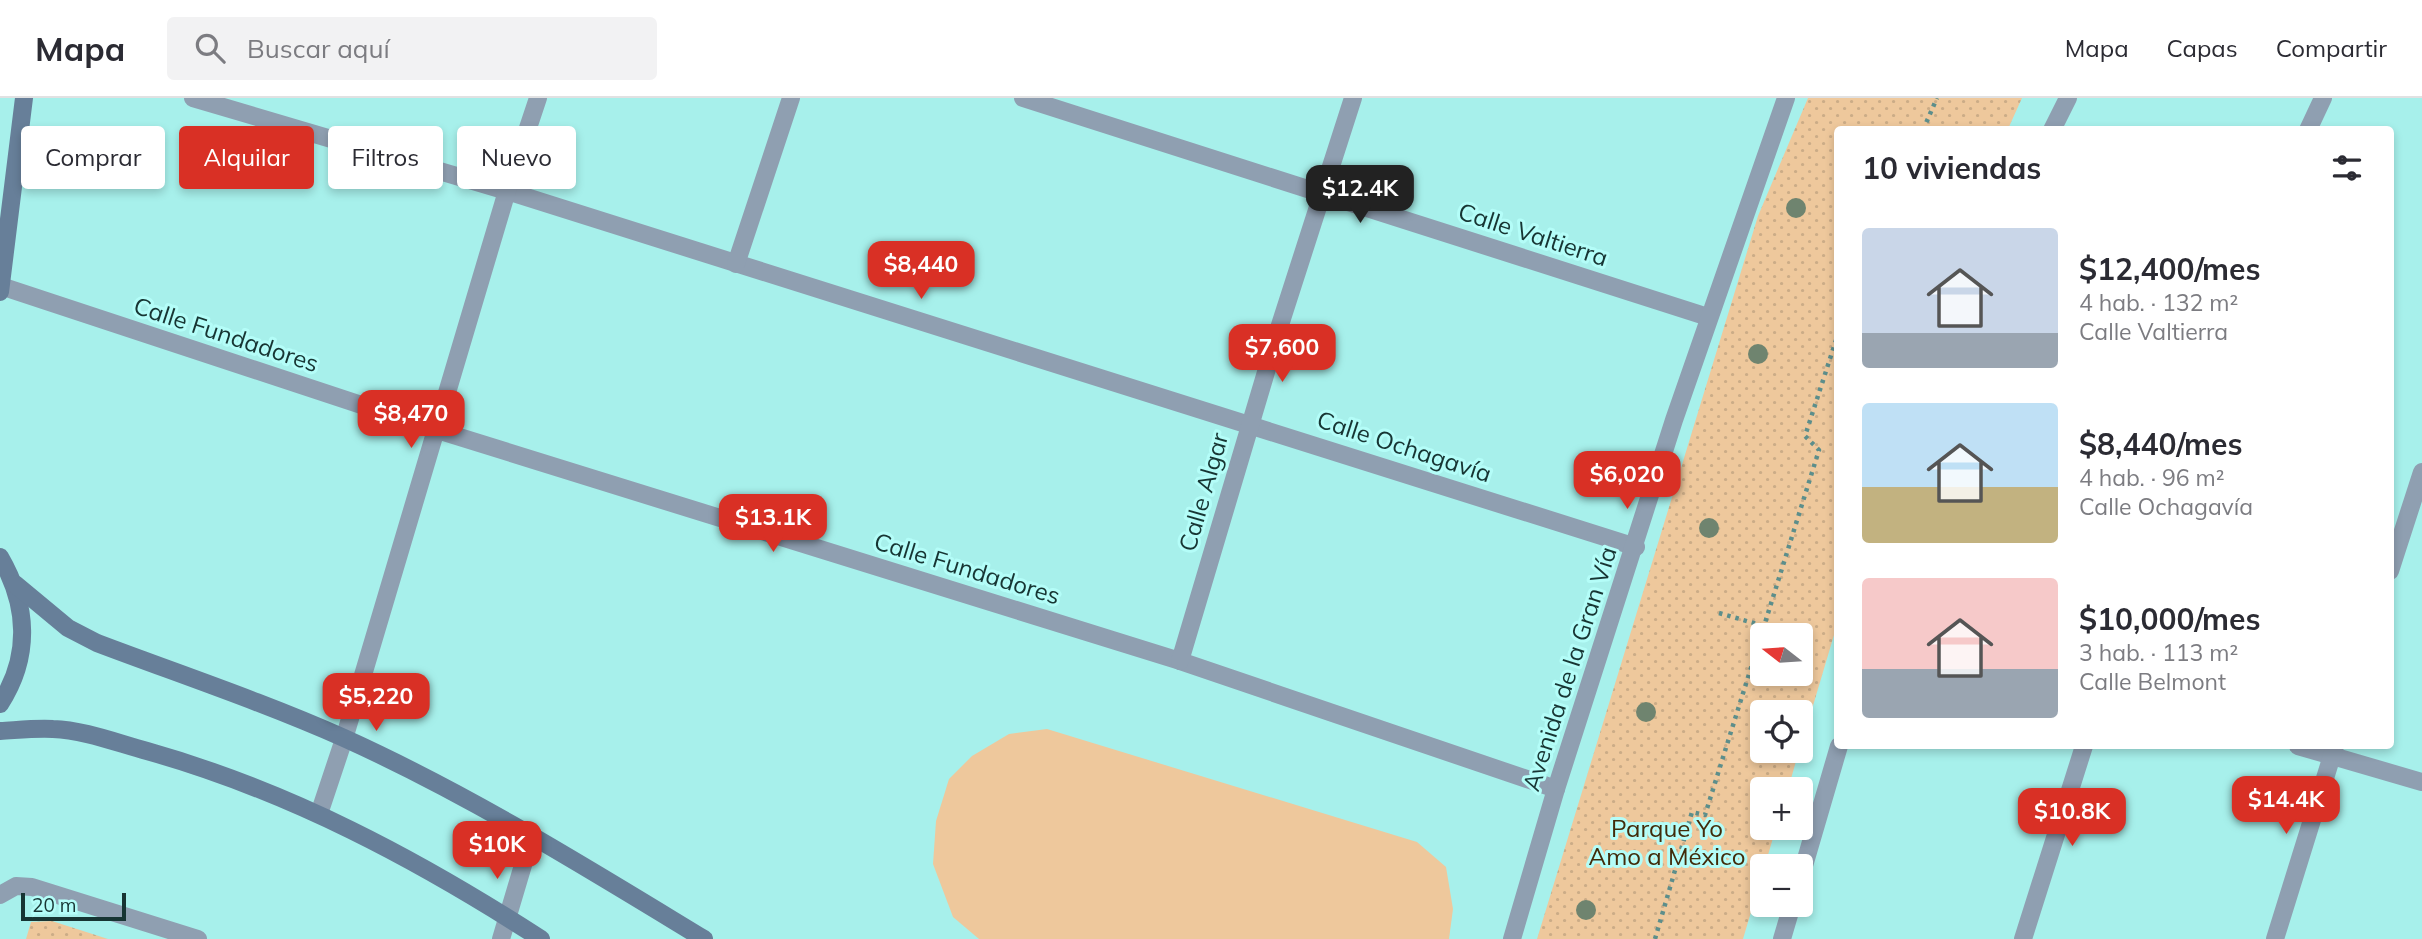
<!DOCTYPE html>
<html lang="es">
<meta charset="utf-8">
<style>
body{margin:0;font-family:Mulish,sans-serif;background:#f2f2f3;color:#2b2b33;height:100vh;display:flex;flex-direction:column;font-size:26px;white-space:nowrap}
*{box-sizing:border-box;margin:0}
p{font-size:23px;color:#7c7c81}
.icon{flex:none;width:38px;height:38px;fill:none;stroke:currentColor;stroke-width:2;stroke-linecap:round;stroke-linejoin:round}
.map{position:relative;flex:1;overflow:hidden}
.side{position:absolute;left:1834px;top:28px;width:560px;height:623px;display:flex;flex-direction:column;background:#fff;border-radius:7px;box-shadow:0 4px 10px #0003}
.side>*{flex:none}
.hud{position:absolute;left:21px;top:28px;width:665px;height:63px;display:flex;gap:14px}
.needle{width:46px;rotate:287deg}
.buttons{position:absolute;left:1750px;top:525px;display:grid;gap:14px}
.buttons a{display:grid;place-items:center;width:63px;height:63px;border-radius:7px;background:#fff;box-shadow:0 4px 10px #0003;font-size:35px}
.scale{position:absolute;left:21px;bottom:18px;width:105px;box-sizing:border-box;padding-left:7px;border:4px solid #173533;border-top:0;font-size:19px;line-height:24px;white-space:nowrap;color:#173533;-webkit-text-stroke:5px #b4fdf8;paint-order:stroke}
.price{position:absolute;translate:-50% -60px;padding:0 16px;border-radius:14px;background:#d93025;color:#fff;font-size:23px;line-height:46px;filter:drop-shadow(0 2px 4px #0008)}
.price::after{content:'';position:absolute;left:50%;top:42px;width:21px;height:16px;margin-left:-10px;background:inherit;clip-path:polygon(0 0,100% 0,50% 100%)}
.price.selected{background:#222;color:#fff}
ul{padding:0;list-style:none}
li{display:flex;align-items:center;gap:21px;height:175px;padding:0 28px}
li span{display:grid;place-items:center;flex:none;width:196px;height:140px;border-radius:7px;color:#555}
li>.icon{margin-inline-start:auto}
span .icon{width:84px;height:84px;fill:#fffc;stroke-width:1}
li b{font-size:30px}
h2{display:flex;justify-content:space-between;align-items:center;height:84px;padding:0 28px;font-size:30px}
.pill{padding:0 24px;border-radius:7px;background:#fff;box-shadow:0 4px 10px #0003;font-size:24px;line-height:63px}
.pill.selected{background:#d93025;color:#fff}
header{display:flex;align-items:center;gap:42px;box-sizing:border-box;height:98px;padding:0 35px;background:#fff;border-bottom:2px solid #e1e1e2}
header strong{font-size:33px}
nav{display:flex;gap:38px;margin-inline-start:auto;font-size:24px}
.search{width:490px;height:63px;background:#f2f2f3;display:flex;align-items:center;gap:18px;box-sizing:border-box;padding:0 24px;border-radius:7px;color:#7c7c81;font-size:26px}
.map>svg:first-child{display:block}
</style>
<header>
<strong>Mapa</strong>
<div class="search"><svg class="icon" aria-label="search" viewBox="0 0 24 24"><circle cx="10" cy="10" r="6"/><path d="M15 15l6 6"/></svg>Buscar aquí</div>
<nav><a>Mapa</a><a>Capas</a><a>Compartir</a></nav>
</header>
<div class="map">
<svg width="2422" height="841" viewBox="0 0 2422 841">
<defs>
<pattern id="park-dots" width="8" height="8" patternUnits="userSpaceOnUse" patternTransform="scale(1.75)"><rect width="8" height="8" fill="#eec89c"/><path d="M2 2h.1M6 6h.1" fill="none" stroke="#cbac87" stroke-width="1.8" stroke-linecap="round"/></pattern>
</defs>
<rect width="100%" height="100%" fill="#a7f0eb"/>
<g fill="url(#park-dots)" fill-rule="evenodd">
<path d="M 1808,0 L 2022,0 L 2008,31 L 1838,32 L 1837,527 L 1801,648 L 1801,614 L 1762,614 L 1762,653 L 1799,653 L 1788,691 L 1762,691 L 1762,730 L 1776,730 L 1743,841 L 1537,841 L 1758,118 ZM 1762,537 L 1801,537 L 1801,576 L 1762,576 Z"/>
<path d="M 52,823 L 108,841 L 26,841 L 31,824 Z"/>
</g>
<path fill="#eec89c" d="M 1047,631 L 1417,744 L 1446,769 L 1453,811 L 1449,841 L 979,841 L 953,819 L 933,766 L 936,723 L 949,681 L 972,658 L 1009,636 Z"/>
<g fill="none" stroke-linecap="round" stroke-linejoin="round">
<g stroke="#5c8e8b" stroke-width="4.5" stroke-dasharray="3.5 5" stroke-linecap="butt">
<path d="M 1923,32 L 1937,0"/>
<path d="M 1719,515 L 1764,528"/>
<path d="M 1655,841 L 1692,714 L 1705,717 L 1819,352 L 1805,338 L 1838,236"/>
</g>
<g stroke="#8f9fb1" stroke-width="18">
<path d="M 193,0 L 507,93 L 1636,449"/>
<path d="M 1023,0 L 1708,219"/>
<path d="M 2052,32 L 2068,0"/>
<path d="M 2308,32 L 2323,0"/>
<path d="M 736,166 L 791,0"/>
<path d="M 1,188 L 437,332 L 1180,563 L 1556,691"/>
<path d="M 2390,473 L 2422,374"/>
<path d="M 1180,563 L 1280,227 L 1353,0"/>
<path d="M 2298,648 L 2422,684"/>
<path d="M 319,716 L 344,641 L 507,93 L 538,0"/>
<path d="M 1801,778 L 1839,648"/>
<path d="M 0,797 L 16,788 L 32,789 L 198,841"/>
<path d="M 501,841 L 532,737"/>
<path d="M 1512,841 L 1556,691 L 1674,322 L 1786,0"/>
<path d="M 1782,841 L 1792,807"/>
<path d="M 2023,841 L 2084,648"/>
<path d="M 2275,841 L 2335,648"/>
</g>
<g stroke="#677f99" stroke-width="18">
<path d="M 0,194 L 24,0"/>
<path d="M 0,459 C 28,507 31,558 0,606"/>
<path d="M 15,486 L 68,530 L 97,545 C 179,576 263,604 344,640 C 470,697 587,770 704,841"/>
<path d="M 0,633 C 18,632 36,630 53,631 C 84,632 117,645 147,653 C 289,693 417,761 541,841"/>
</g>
</g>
<g fill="#6f846f">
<circle cx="1796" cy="110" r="10"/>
<circle cx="1758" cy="256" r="10"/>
<circle cx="1709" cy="430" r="10"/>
<circle cx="1646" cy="614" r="10"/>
<circle cx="1586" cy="812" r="10"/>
</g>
<g text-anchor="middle" stroke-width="6" stroke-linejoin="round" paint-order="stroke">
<g font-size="24" fill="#173533" stroke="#b4fdf8">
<text transform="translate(1533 137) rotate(18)" y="8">Calle Valtierra</text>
<text transform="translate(226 237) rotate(18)" y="8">Calle Fundadores</text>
<text transform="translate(1404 349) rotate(18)" y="8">Calle Ochagavía</text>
<text transform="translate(1204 394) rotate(-74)" y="8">Calle Algar</text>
<text transform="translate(967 471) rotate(17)" y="8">Calle Fundadores</text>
<text transform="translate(1570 571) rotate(-72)" y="8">Avenida de la Gran Vía</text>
</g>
<g font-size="24" fill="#422b0a" stroke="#b4fdf8">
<text x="1667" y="739">Parque Yo<tspan x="1667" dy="28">Amo a México</tspan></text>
</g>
</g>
</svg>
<div class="buttons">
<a><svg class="needle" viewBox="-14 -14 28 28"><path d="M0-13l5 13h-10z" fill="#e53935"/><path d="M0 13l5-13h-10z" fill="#7c7c81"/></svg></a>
<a><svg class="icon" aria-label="locate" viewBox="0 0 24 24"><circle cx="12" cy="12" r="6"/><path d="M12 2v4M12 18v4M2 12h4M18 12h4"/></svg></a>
<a>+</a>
<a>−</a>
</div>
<div class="scale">20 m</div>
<b class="price selected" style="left:1360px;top:127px">$12.4K</b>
<b class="price" style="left:921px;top:203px">$8,440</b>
<b class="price" style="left:1282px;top:286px">$7,600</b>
<b class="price" style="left:411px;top:352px">$8,470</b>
<b class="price" style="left:1627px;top:413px">$6,020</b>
<b class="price" style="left:773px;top:456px">$13.1K</b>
<b class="price" style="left:376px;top:635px">$5,220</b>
<b class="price" style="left:2286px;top:738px">$14.4K</b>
<b class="price" style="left:2072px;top:750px">$10.8K</b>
<b class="price" style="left:497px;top:783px">$10K</b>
<div class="hud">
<a class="pill">Comprar</a>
<a class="pill selected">Alquilar</a>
<a class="pill">Filtros</a>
<a class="pill">Nuevo</a>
</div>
<section class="side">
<h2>10 viviendas<svg class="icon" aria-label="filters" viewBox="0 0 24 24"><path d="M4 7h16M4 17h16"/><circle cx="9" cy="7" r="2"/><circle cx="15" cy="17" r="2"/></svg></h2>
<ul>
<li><span style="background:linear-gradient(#c9d6e8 75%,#9aa5b1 0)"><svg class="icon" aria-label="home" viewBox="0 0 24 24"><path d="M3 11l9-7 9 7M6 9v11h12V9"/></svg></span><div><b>$12,400/mes</b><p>4 hab. · 132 m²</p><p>Calle Valtierra</p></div></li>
<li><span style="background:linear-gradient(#bfe0f5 60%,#c2b280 0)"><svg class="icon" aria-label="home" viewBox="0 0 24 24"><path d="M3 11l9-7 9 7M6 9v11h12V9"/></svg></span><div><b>$8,440/mes</b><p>4 hab. · 96 m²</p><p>Calle Ochagavía</p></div></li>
<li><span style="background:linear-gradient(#f6c9c9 65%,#9aa5b1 0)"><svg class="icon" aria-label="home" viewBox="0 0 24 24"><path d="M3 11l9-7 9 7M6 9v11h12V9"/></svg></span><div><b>$10,000/mes</b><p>3 hab. · 113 m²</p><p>Calle Belmont</p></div></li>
</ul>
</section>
</div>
